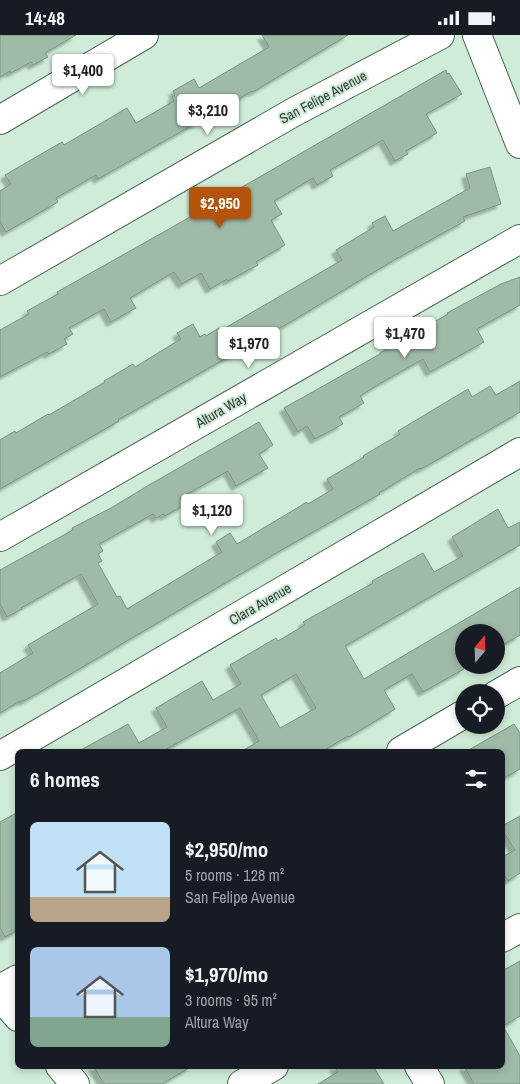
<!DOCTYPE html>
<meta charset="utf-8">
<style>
body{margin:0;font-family:"Archivo Narrow",sans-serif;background:#20242c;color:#f1f3f6;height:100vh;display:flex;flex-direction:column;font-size:19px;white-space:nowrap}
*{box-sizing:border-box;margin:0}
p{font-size:16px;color:#9ea1a6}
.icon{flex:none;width:28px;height:28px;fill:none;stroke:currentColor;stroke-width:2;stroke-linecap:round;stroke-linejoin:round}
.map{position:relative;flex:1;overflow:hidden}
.side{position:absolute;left:15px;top:714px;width:490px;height:320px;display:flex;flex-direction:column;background:#171b24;border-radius:8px;box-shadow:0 2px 8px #0003}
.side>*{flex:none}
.needle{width:32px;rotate:19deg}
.buttons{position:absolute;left:455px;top:589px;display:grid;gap:10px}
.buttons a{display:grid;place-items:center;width:50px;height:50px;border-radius:50%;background:#171b24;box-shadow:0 2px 8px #0003;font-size:25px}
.price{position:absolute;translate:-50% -42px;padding:0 11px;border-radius:5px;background:#fff;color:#222;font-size:16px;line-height:32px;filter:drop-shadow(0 1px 2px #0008)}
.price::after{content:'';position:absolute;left:50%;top:30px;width:15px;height:11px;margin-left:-8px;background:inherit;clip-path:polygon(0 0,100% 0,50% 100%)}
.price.active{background:#b45309;color:#fff}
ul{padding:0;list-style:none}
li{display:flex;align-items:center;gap:15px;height:125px;padding:0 15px}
li span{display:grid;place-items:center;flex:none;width:140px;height:100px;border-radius:8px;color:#555}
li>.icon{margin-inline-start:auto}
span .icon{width:60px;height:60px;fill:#fffc;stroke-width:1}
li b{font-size:21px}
h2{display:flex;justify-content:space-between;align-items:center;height:60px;padding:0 15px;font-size:21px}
.status{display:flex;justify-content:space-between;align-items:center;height:35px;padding:0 25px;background:#171b24;direction:ltr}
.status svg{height:14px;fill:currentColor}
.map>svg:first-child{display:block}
</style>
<div class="status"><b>14:48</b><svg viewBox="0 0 49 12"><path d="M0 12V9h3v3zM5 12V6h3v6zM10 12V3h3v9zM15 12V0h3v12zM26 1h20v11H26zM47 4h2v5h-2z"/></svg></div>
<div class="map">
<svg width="520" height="1049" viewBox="0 0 520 1049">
<defs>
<filter id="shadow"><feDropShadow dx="-4.5" dy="4.5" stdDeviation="1" flood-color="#0004"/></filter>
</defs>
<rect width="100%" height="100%" fill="#ceecd7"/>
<g fill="#9fbba8" stroke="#799582" fill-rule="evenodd" filter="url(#shadow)">
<path d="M 0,0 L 76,0 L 45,18 L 48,22 L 33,30 L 31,27 L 11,38 L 10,36 L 0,42 Z"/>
<path d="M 262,0 L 348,0 L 266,49 L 253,57 L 252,56 L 98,144 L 96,140 L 56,163 L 58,167 L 6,197 L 0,187 L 0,156 L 11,149 L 5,140 L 62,107 L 64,110 L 127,73 L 136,88 L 174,66 L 172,62 L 175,60 L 173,56 L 194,44 L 199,53 L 269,12 Z"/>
<path d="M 446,35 L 447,39 L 449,38 L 462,59 L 426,79 L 437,98 L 406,116 L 408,119 L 395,126 L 383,105 L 330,135 L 333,141 L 317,150 L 313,143 L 274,166 L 282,179 L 271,185 L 285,210 L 256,227 L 258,230 L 228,246 L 227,244 L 210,254 L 201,238 L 182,249 L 174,237 L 130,263 L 136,273 L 111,287 L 104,274 L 69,293 L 73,299 L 64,304 L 67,309 L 49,319 L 47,317 L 0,342 L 0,295 L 29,279 L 27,276 L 58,259 L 57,257 L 169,194 Z"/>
<path d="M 490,132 L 501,169 L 463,182 L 465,186 L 394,225 L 287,289 L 256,306 L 118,385 L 119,386 L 0,454 L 0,405 L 15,396 L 16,398 L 48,379 L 49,380 L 105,347 L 104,346 L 133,329 L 135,332 L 181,304 L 177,298 L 193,289 L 200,302 L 205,299 L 206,301 L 219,293 L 220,296 L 342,225 L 336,215 L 374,192 L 372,188 L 385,181 L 393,196 L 470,153 L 466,139 Z"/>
<path d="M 520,242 L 520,270 L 477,294 L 484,307 L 430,337 L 423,324 L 379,349 L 360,361 L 364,368 L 339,382 L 343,389 L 315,404 L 307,391 L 298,397 L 284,373 L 380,319 L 380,318 L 448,279 L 447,278 L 501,249 Z"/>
<path d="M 520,346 L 520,377 L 421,434 L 420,433 L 379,458 L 380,459 L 283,514 L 52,650 L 24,666 L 23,665 L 15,669 L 0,678 L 0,638 L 33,618 L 28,610 L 98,569 L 81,539 L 21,573 L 22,574 L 7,582 L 0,569 L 0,535 L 73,495 L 72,493 L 111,473 L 149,450 L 259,387 L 273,410 L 259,419 L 268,433 L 236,451 L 228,436 L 180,463 L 184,470 L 165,481 L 164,479 L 156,483 L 153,479 L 99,509 L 103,516 L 98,519 L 102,526 L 98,528 L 117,562 L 120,561 L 127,574 L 222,517 L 216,507 L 230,498 L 237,509 L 307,467 L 308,469 L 333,454 L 327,444 L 364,422 L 363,421 L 366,419 L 400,399 L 398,396 L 468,354 L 472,362 L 490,351 L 496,360 Z"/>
<path d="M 498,474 L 508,493 L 520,487 L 520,510 L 345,611 L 364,644 L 520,552 L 520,600 L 496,614 L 496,598 L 464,598 L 464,634 L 423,657 L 412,639 L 384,655 L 395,674 L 349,702 L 348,701 L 323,716 L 242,716 L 259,706 L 240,673 L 163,716 L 79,716 L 128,689 L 139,708 L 167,692 L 156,673 L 202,646 L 213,665 L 241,649 L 230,630 L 276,603 L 278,606 L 305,590 L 303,587 L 373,548 L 372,546 L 423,518 L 434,537 L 463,521 L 452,502 ZM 296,639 L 316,673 L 280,693 L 261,660 Z"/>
<path d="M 514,689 L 520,698 L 520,734 L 502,744 L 502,716 L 467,716 Z"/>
<path d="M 18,777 L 18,895 L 5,902 L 0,893 L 0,787 Z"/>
<path d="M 520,781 L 520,838 L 508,846 L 502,837 L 502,822 L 515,815 L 502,795 L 502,791 Z"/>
<path d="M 520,926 L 520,981 L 503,991 L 520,1021 L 520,1049 L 474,1049 L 464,1031 L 502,1031 L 502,936 Z"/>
<path d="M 93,1031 L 192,1031 L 162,1049 L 104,1049 Z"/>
<path d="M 334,1031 L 373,1031 L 384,1049 L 318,1049 L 338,1037 Z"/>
</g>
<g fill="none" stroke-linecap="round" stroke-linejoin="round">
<g stroke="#4a6453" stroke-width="30">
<g id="minor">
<path d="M 477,0 L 520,109"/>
<path d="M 0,85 L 144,0"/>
<path d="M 0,246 L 294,77 L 440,0"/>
<path d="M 0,502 L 520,204"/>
<path d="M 496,660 L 520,646"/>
<path d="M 401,716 L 464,679"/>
<path d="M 0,721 L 520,417"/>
<path d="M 502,903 L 520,893"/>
<path d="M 0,954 L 18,944"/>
<path d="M 0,961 L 18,982"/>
<path d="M 60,1031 L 75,1049"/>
<path d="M 419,1031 L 430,1049"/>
<path d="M 242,1049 L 274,1031"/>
</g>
</g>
<use href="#minor" stroke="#fff" stroke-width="28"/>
</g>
<g text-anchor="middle" stroke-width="4" stroke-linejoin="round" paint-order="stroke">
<g font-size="14" fill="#313c35" stroke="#ceecd7">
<text transform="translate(323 62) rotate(-28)" y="5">San Felipe Avenue</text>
<text transform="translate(221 375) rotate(-30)" y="5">Altura Way</text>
<text transform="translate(260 569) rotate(-30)" y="5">Clara Avenue</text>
</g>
</g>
</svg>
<div class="buttons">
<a><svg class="needle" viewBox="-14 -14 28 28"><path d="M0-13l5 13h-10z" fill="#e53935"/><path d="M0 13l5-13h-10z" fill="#9ea1a6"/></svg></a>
<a><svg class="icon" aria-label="locate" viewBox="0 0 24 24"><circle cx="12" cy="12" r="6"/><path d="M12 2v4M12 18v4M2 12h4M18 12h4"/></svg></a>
</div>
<b class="price" style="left:83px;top:61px">$1,400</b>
<b class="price" style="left:208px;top:101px">$3,210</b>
<b class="price active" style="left:220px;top:194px">$2,950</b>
<b class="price" style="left:405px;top:324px">$1,470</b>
<b class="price" style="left:249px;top:334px">$1,970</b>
<b class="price" style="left:212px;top:501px">$1,120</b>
<section class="side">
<h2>6 homes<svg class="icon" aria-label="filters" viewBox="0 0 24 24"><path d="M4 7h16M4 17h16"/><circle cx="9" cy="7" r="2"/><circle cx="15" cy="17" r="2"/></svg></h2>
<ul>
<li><span style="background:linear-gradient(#bfe0f5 75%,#b9a48a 0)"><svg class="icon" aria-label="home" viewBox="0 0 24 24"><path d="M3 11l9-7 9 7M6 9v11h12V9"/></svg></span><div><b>$2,950/mo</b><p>5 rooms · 128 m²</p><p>San Felipe Avenue</p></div></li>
<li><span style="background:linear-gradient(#a9c7e8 70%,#7fa58c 0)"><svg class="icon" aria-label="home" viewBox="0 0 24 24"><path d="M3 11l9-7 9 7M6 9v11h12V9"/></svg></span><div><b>$1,970/mo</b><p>3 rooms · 95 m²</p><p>Altura Way</p></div></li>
</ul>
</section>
</div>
